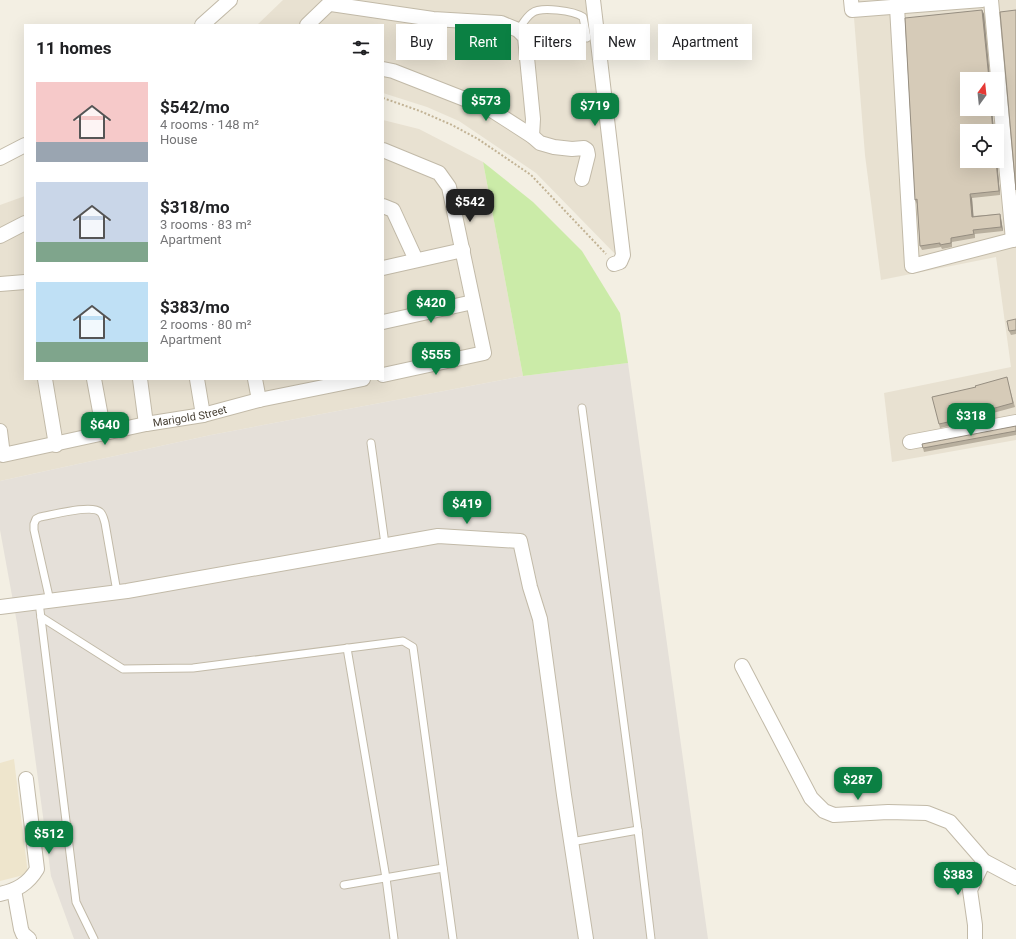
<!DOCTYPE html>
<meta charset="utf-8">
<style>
body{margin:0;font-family:Roboto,sans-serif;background:#f2f2f2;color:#202124;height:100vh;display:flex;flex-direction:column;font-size:15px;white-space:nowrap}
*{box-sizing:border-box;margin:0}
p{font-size:13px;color:#757577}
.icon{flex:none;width:22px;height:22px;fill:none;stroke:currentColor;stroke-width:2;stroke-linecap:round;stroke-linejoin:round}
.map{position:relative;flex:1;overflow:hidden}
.panel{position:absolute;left:24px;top:24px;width:360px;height:356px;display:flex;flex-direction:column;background:#fff;border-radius:0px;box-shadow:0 4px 16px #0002}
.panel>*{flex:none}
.top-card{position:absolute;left:396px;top:24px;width:380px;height:36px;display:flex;gap:8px}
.needle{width:26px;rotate:15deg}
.buttons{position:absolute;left:960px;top:72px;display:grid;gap:8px}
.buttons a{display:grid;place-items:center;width:44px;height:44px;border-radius:0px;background:#fff;box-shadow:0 4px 16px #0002;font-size:20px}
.price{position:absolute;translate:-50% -34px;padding:0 9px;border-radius:8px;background:#0b8043;color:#fff;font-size:13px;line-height:26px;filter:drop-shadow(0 1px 2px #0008)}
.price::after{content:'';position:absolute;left:50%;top:24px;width:12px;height:9px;margin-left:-6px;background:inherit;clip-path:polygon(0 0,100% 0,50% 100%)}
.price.on{background:#222;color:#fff}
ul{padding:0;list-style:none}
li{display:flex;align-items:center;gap:12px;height:100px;padding:0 12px}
li span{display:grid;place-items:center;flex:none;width:112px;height:80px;border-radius:0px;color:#555}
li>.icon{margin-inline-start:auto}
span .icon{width:48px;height:48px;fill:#fffc;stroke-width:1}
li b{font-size:17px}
h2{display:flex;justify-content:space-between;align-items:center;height:48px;padding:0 12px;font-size:17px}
.chip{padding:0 14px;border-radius:0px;background:#fff;box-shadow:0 4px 16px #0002;font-size:14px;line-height:36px}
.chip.on{background:#0b8043;color:#fff}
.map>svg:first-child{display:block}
</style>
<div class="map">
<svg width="1016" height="939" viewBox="0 0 1016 939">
<rect width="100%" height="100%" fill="#f3efe3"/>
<g fill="#e8e1d1" fill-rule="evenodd">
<path d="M 283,0 L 585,0 L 618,257 L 536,173 L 459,121 L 427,107 L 383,93 L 383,25 L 257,25 Z"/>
<path d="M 855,0 L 1016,0 L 1016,440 L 892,462 L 884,393 L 1011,367 L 996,257 L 881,280 L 865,155 L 854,18 ZM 967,79 L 997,79 L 997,109 L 967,109 ZM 967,131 L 997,131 L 997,161 L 967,161 Z"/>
<path d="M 383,120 L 419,129 L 483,162 L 523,376 L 211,435 L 0,481 L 0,205 L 25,196 L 25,379 L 383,379 Z"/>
</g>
<path fill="#e5e0d9" d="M 628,363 L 708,939 L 74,939 L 51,876 L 17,623 L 0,530 L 0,481 L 211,435 L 523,376 Z"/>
<path fill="#eee5cc" d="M 14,759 L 28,874 L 0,881 L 0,763 Z"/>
<path fill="#cbeba8" d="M 483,162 L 533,202 L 582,251 L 620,313 L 628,363 L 523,376 Z"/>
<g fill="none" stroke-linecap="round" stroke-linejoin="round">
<g stroke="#c2baa8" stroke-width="9">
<g id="lane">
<path d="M 518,30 C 522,25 526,17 532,13 C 541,6 574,11 583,17 L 587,38"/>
<path d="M 582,408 L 638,830"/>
<path d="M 371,443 L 385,544"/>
<path d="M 50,601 L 34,530 L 34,524 L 36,519 L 40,517 C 52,515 92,504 100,512 C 103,514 104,520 105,523 L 117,592"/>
<path d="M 39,602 L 76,902 L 94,939"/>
<path d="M 41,617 L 123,669 L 193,668 L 403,641 L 413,647 L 453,939"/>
<path d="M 347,648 L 386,878 L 394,939"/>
<path d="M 571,842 L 638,830 L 651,939"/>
<path d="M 344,885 L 443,868"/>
</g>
</g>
<g stroke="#c2baa8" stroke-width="16">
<g id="street">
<path d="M 593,0 L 623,255 L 620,262 L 614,264"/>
<path d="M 851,0 L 852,10 L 982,0"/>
<path d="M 991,0 L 1013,240"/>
<path d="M 331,4 L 433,19 L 501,23 L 518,30 L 525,37 L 533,119 L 532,136"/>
<path d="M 897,7 L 912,266 L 1016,239"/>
<path d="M 202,25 L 230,0"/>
<path d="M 307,25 L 333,0"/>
<path d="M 383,69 L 393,71 L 490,109 L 532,136 L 540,143 L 554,147 L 572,149 L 584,148 L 587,150 L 588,155 L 582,179"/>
<path d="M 383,150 L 439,173 L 449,187 L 484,353 L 383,375"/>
<path d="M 0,158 L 25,145"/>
<path d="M 383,206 L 393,210 L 416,260"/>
<path d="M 0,236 L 25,223"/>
<path d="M 383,268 L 463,250"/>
<path d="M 0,284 L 25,282"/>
<path d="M 383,322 L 473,302"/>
<path d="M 45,379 L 56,445"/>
<path d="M 94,379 L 104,433"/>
<path d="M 140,379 L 146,424"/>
<path d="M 197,379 L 203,415"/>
<path d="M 255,379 L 259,400"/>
<path id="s1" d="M 0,431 L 3,455 L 146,424 L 203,415 L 259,400 L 363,379"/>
<path d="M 910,442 L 1016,422"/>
<path d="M 0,607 L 127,591 L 438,536 L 520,541 L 530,587 L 540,619 L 564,795 L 586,939"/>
<path d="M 742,666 L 811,798 L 824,811 L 834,815 L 888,812 L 927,813 L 950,822 L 984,861 L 1016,878"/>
<path d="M 14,890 L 21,929 L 23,934 L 29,939"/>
<path d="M 0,894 C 17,890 28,884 37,869 L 26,779"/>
<path d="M 975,939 L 975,925 L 970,890 L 984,861"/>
</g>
</g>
<path stroke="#c2b395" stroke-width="2" stroke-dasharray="2 2" stroke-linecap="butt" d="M 383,98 L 420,111 L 452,125 L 478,139 L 531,175 L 606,254"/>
<use href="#lane" stroke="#fff" stroke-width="7"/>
<use href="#street" stroke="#fff" stroke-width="14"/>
</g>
<g fill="#b8af9e">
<path d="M 982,10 L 984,14 L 990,79 L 967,79 L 967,109 L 992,109 L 1000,195 L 972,198 L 973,216 L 1000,214 L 1001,218 L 1003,231 L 975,234 L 975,238 L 952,242 L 952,247 L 942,249 L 941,247 L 922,250 L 920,246 L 917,204 L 915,200 Z"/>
<path d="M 1016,319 L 1016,334 L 1011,335 L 1009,331 Z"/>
<path d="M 1008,382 L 1015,407 L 949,425 L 949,426 L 940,428 L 939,424 Z"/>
<path d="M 1016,426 L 1016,435 L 924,452 L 923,448 Z"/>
</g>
<g fill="#968e81">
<path d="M 982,10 L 984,14 L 990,79 L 989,79 Z"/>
<path d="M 991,109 L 992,109 L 994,131 L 993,131 Z"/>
<path d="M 997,159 L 1000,195 L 999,191 L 996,161 L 997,161 Z"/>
<path d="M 970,194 L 972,198 L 974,221 L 972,217 Z"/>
<path d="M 1000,214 L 1001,218 L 1003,231 L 1001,227 Z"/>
</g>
<g fill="#d6cbb8" stroke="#968e81">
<path d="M 982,10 L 989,79 L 967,79 L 967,109 L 991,109 L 993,131 L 967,131 L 967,161 L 996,161 L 999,191 L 970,194 L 972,217 L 1000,214 L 1001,227 L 973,230 L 974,234 L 951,238 L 951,243 L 945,244 L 940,245 L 940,243 L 920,246 L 917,199 L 915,200 L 905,18 Z"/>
<path d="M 1016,10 L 1016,190 L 1000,12 Z"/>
<path d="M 1016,319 L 1016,330 L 1009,331 L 1007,321 Z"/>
<path d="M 1007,377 L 1013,403 L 948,421 L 948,422 L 939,424 L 932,397 L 976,387 L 975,386 Z"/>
<path d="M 1016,426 L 1016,431 L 923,448 L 922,444 Z"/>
</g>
<g text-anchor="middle" stroke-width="3.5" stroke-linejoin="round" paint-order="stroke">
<g font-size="11" fill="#463f33" stroke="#fff">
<text dy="4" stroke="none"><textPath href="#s1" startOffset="215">Marigold Street</textPath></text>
</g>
</g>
</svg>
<div class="buttons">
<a><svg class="needle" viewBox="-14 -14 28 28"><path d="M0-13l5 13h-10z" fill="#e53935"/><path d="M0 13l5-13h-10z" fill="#757577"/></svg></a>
<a><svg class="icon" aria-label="locate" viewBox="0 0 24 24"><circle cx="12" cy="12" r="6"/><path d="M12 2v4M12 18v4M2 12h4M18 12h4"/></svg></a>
</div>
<b class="price" style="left:486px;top:122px">$573</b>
<b class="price" style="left:595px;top:127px">$719</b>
<b class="price on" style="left:470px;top:223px">$542</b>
<b class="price" style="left:431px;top:324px">$420</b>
<b class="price" style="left:436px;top:376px">$555</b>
<b class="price" style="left:971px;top:437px">$318</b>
<b class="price" style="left:105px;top:446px">$640</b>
<b class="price" style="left:467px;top:525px">$419</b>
<b class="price" style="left:858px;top:801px">$287</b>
<b class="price" style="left:49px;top:855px">$512</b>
<b class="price" style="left:958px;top:896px">$383</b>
<div class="top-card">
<a class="chip">Buy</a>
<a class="chip on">Rent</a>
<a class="chip">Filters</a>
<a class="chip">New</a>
<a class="chip">Apartment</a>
</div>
<section class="panel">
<h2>11 homes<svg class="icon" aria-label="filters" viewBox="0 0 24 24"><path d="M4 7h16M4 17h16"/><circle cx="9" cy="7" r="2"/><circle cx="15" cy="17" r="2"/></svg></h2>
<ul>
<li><span style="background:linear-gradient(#f6c9c9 75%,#9aa5b1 0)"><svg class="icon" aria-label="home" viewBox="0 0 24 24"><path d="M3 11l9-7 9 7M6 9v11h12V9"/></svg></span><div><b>$542/mo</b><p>4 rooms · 148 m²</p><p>House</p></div></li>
<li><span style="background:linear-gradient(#c9d6e8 75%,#7fa58c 0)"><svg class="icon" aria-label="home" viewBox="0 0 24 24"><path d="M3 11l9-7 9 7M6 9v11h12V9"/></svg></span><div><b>$318/mo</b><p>3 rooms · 83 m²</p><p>Apartment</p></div></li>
<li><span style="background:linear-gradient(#bfe0f5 75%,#7fa58c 0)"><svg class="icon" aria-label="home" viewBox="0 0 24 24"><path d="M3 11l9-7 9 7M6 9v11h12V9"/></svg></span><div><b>$383/mo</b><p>2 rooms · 80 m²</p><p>Apartment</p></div></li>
</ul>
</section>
</div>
